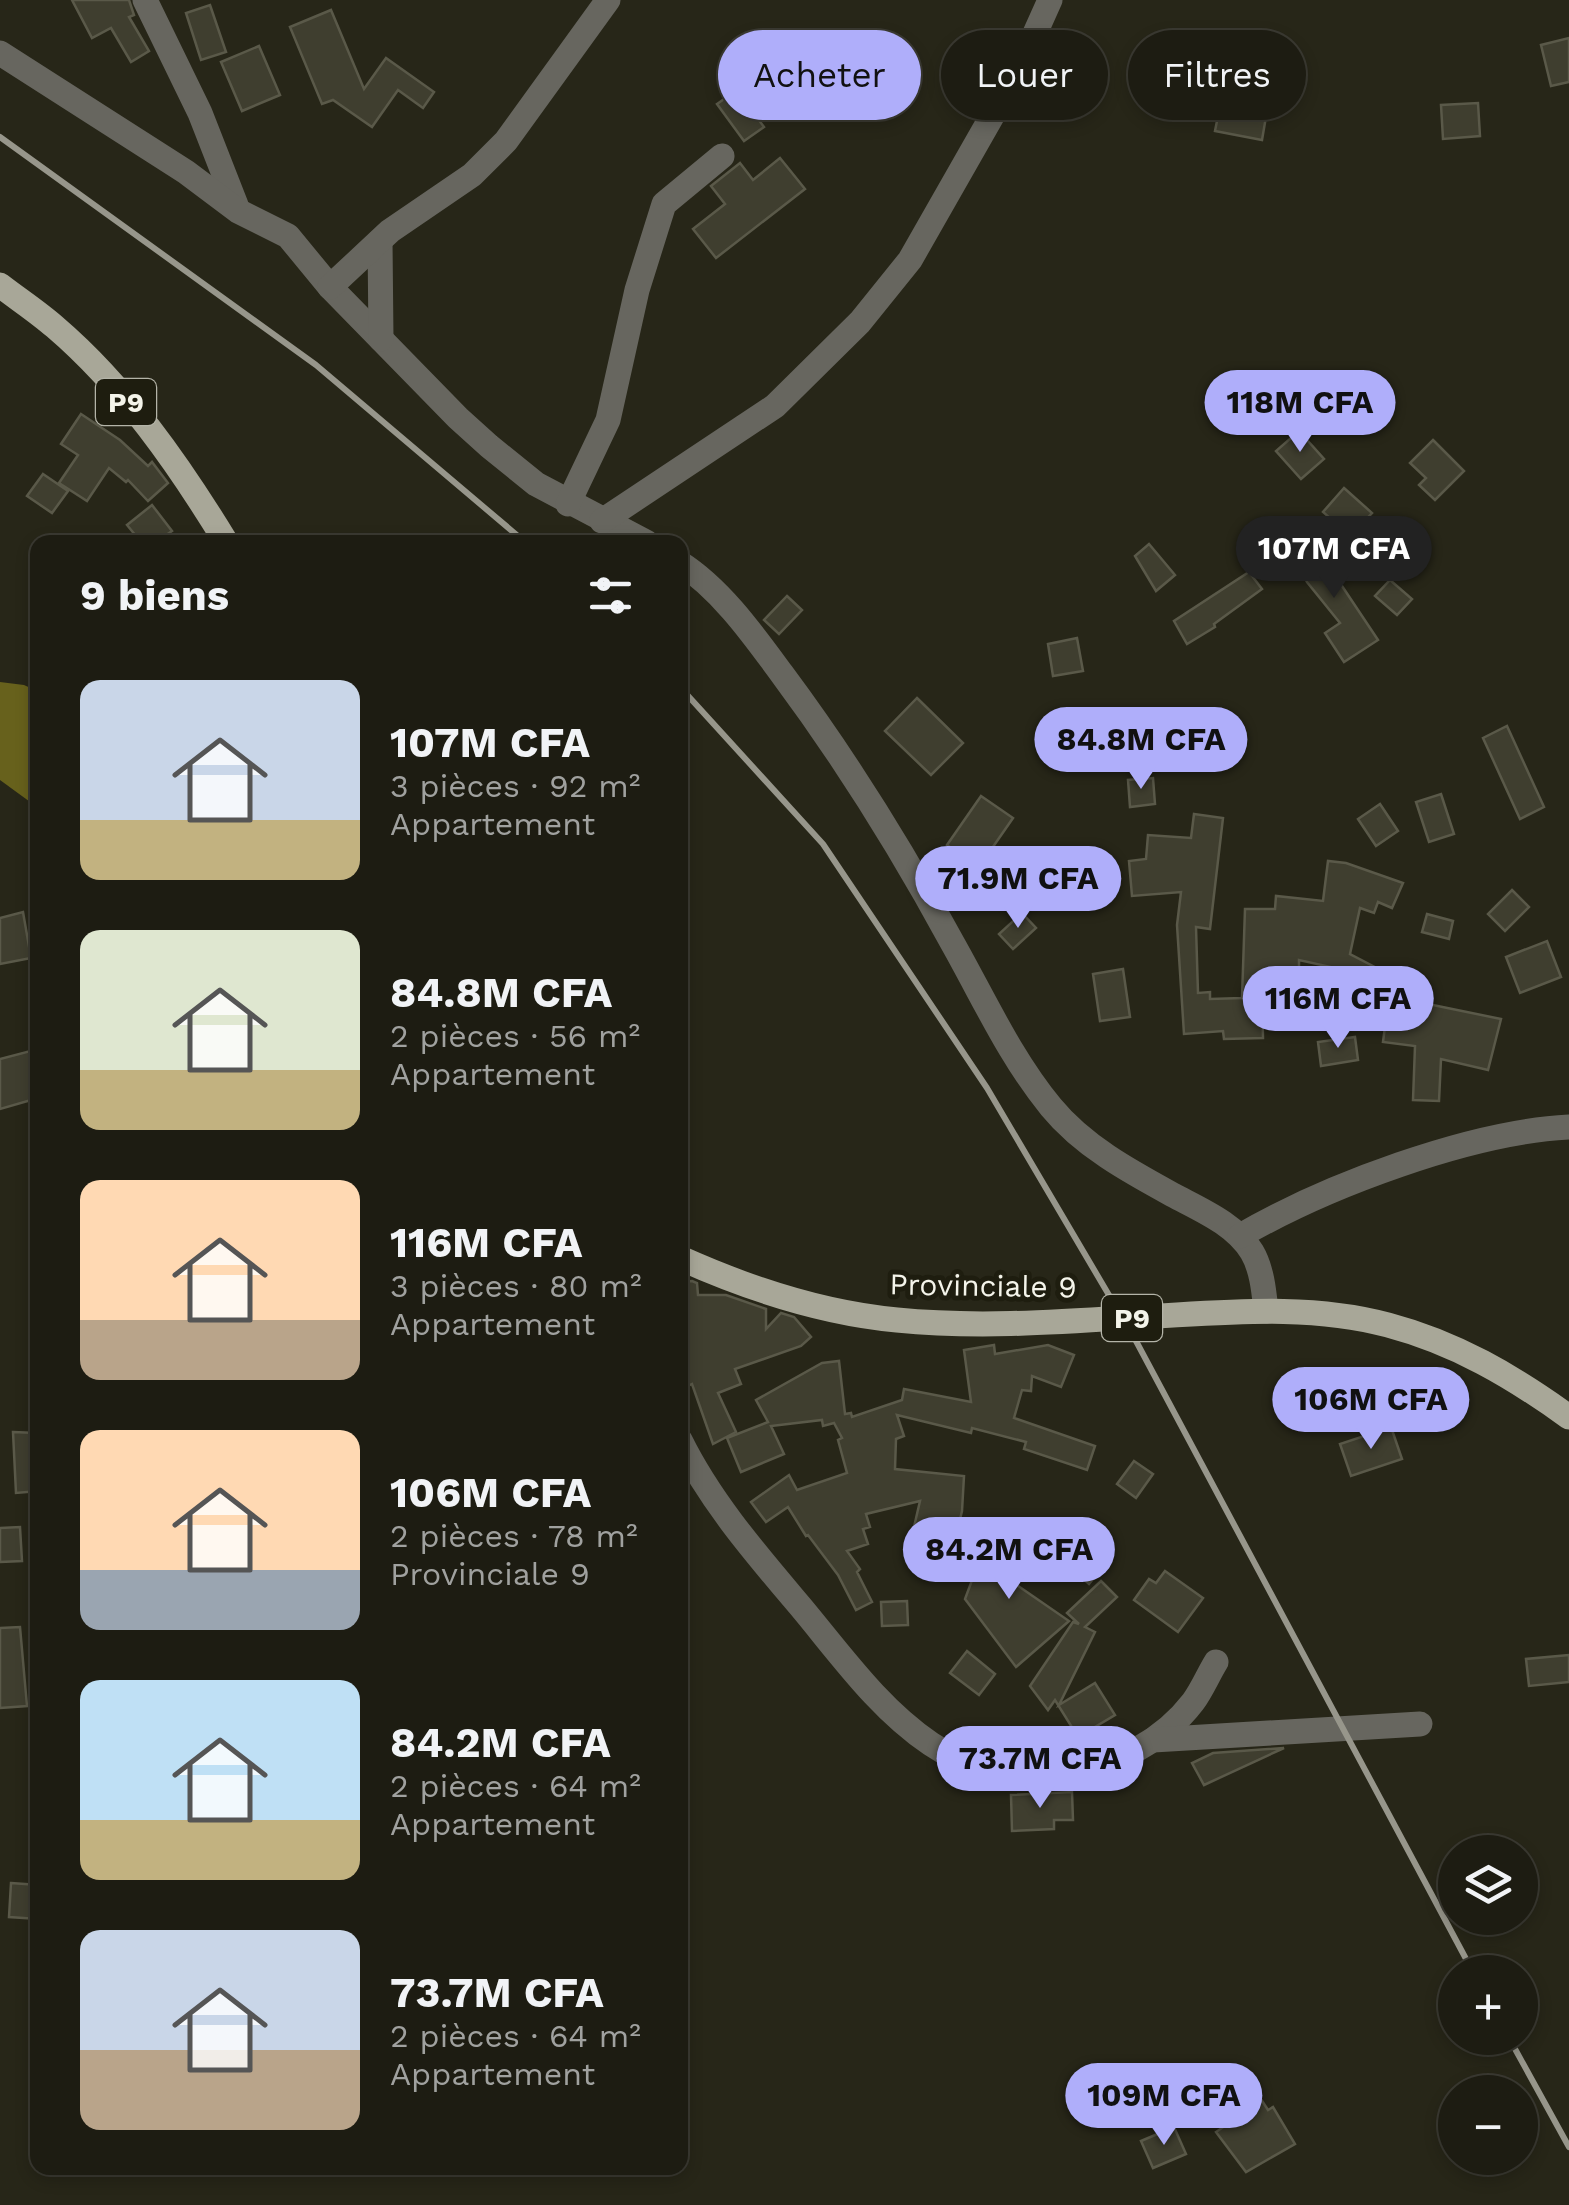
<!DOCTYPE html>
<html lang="fr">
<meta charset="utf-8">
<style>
body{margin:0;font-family:"Work Sans",sans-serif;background:#2a2920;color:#f1f3f6;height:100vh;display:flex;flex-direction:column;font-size:38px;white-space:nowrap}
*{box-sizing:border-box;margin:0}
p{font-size:32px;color:#a0a19f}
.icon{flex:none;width:55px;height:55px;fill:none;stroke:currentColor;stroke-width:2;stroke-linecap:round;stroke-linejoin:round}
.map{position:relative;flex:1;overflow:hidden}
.drawer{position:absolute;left:30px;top:535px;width:658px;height:1640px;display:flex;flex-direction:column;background:#1d1c12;border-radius:20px;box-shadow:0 5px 15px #0003,0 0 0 2px #3b3a32}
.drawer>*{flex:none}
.hud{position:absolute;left:718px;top:30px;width:700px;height:90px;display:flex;gap:20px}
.tools{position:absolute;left:1438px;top:1835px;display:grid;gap:20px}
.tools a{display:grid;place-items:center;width:100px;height:100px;border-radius:50%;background:#1d1c12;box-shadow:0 5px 15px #0003,0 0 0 2px #3b3a32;font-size:50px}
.price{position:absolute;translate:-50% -85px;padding:0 22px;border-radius:35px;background:#afaefa;color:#111;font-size:32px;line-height:65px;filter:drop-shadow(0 2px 5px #0008)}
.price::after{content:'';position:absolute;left:50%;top:60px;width:30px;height:22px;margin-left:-15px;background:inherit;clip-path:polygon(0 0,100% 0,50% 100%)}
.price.active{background:#222;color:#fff}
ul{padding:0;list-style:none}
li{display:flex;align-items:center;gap:30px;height:250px;padding:0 50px}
li span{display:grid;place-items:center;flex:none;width:280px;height:200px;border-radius:20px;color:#555}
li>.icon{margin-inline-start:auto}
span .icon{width:120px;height:120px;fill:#fffc;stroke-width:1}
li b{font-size:42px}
h2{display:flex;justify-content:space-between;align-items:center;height:120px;padding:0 50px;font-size:42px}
.pill{padding:0 35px;border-radius:45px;background:#1d1c12;box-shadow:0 5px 15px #0003,0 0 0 2px #3b3a32;font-size:35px;line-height:90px}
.pill.active{background:#afaefa;color:#111}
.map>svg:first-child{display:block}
</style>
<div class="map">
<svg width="1569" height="2205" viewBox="0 0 1569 2205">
<rect width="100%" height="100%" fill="#272618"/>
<path fill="#67611c" d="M 0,682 L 24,685 L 37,691 L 37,807 L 0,780 Z"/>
<g fill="#3f3e2f" stroke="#5a5949" stroke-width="2.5">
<path d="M 72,0 L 129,0 L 134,15 L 129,17 L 149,51 L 131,62 L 111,28 L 92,38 Z"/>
<path d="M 210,5 L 226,52 L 201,60 L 186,13 Z"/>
<path d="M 331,10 L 364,89 L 386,58 L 434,92 L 423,108 L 398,90 L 372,127 L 333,100 L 322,104 L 290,27 Z"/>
<path d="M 1569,38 L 1569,82 L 1551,86 L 1541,45 Z"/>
<path d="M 259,46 L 280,95 L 242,111 L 221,62 Z"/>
<path d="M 737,90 L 764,127 L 744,141 L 717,104 Z"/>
<path d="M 1222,96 L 1268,105 L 1262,140 L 1215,131 Z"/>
<path d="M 1478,103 L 1480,136 L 1443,139 L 1441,105 Z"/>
<path d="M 780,158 L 805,189 L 716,258 L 693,229 L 725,204 L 711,186 L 740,163 L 753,180 Z"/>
<path d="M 81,414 L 120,440 L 148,466 L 152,462 L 168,483 L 148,501 L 128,480 L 126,482 L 109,468 L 87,501 L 59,483 L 78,455 L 61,444 Z"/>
<path d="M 1299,431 L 1324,459 L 1301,479 L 1276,451 Z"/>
<path d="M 1433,440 L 1464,471 L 1435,500 L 1419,485 L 1426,478 L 1410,463 Z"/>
<path d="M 43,474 L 68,491 L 52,513 L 27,496 Z"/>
<path d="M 1344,488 L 1372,513 L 1350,536 L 1323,512 Z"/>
<path d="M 152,505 L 172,531 L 156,542 L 141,542 L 127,525 Z"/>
<path d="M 1308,535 L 1378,640 L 1344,662 L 1325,633 L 1340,623 L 1307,582 L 1288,546 Z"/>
<path d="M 1149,544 L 1175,575 L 1156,591 L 1135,556 Z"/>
<path d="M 1249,572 L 1262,589 L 1214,624 L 1215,627 L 1187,644 L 1174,621 Z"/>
<path d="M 1390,580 L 1412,599 L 1397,615 L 1375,596 Z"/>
<path d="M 787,596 L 802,610 L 779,634 L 764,620 Z"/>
<path d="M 1077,638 L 1083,671 L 1053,676 L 1048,644 Z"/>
<path d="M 917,698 L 963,743 L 931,775 L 885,731 Z"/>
<path d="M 1507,726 L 1544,807 L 1520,819 L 1483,738 Z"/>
<path d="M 1078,737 L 1107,738 L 1105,767 L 1076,765 Z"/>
<path d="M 1153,778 L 1155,804 L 1130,807 L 1128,780 Z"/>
<path d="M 1441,794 L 1454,834 L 1429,842 L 1416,802 Z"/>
<path d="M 981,796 L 1013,818 L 979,867 L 947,845 Z"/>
<path d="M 1380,804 L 1398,831 L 1376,846 L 1358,819 Z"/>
<path d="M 1194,814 L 1223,818 L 1210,929 L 1196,927 L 1198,993 L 1210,992 L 1210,999 L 1242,998 L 1245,909 L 1275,909 L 1276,896 L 1323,901 L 1328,861 L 1346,863 L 1403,883 L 1392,908 L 1378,902 L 1374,913 L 1360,908 L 1350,954 L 1392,976 L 1383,994 L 1354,980 L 1358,973 L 1299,960 L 1299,990 L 1262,990 L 1263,1038 L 1224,1039 L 1223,1031 L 1184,1034 L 1177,925 L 1181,892 L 1132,896 L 1129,861 L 1146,859 L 1148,835 L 1191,838 Z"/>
<path d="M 1512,890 L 1529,907 L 1505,931 L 1488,914 Z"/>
<path d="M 23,912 L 31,958 L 0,964 L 0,918 Z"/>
<path d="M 1022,913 L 1036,928 L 1013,949 L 999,934 Z"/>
<path d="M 1427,914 L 1453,921 L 1449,939 L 1422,932 Z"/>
<path d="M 1547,941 L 1561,977 L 1520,993 L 1506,957 Z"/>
<path d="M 1123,969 L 1130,1017 L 1100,1021 L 1093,974 Z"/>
<path d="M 1389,996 L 1501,1019 L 1488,1070 L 1441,1059 L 1439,1101 L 1413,1100 L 1415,1046 L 1383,1042 Z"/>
<path d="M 1355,1037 L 1358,1060 L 1321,1066 L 1318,1042 Z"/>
<path d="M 38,1049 L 38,1098 L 0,1109 L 0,1059 Z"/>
<path d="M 692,1281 L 697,1283 L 698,1295 L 726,1295 L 766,1309 L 766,1329 L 781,1313 L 794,1317 L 811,1337 L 801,1346 L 735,1369 L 741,1384 L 718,1393 L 736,1432 L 713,1444 L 692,1384 L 680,1390 L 680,1356 L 685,1354 L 680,1335 L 680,1282 Z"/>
<path d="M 994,1345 L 995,1354 L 1048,1345 L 1074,1355 L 1061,1387 L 1032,1376 L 1031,1391 L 1022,1390 L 1014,1418 L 1095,1446 L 1087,1470 L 1024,1449 L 1026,1442 L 972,1428 L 971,1433 L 897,1415 L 904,1436 L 896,1439 L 895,1469 L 964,1476 L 962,1511 L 956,1536 L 914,1527 L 920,1501 L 866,1514 L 870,1527 L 863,1529 L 868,1544 L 847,1551 L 860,1569 L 857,1572 L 872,1602 L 856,1610 L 838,1575 L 808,1535 L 806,1536 L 788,1507 L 766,1522 L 751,1502 L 789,1475 L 797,1490 L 847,1473 L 838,1440 L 842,1438 L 834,1423 L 823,1426 L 822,1420 L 771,1426 L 784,1454 L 741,1472 L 727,1438 L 768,1422 L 756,1400 L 822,1363 L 839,1361 L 845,1414 L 851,1413 L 852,1417 L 902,1400 L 904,1389 L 971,1402 L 964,1350 Z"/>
<path d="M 1391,1427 L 1402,1459 L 1351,1476 L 1340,1444 Z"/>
<path d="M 13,1432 L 36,1433 L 38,1491 L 16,1493 Z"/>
<path d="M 1134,1461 L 1153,1474 L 1136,1498 L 1117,1484 Z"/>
<path d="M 993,1524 L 1014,1532 L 1004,1559 L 1018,1564 L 1011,1581 L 1069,1621 L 1016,1667 L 965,1599 Z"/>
<path d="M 20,1527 L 22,1561 L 0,1562 L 0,1528 Z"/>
<path d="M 1075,1542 L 1103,1567 L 1089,1584 L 1062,1560 Z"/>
<path d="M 1165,1571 L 1203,1598 L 1178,1632 L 1134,1600 L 1149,1579 L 1156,1583 Z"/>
<path d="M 1101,1581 L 1117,1597 L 1085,1627 L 1095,1632 L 1059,1705 L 1095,1683 L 1115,1715 L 1078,1737 L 1055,1700 L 1048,1710 L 1030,1686 L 1073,1622 L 1079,1624 L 1067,1613 Z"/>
<path d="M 907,1601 L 908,1625 L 882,1626 L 881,1602 Z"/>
<path d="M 20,1627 L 27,1706 L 0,1708 L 0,1628 Z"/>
<path d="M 967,1651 L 995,1674 L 979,1695 L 950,1673 Z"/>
<path d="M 1569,1655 L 1569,1682 L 1529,1686 L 1526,1659 Z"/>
<path d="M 1284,1748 L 1204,1785 L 1192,1763 L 1213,1753 Z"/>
<path d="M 1072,1792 L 1073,1820 L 1054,1820 L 1054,1829 L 1012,1831 L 1011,1795 Z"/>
<path d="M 11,1883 L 38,1885 L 38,1919 L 9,1917 Z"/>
<path d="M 1253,2087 L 1268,2110 L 1273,2107 L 1295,2144 L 1246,2172 L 1216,2132 L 1238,2117 L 1229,2103 Z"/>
<path d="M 1174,2127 L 1186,2154 L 1153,2168 L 1141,2141 Z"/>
</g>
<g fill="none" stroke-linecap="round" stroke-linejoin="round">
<g stroke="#67665f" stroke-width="25">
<path d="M 145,0 L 200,113 L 236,205"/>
<path d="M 0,53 L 186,172 L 238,211 L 288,236 L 330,287 L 458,418 L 489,446 L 536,484 L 646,542"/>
<path d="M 380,241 L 381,339"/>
<path d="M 330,287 L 390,231 L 472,175 L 506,141 L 608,0"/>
<path d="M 568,504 L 608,420 L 637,290 L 664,204 L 722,156"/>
<path d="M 602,521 L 775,406 L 860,322 L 910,260 L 1020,67 L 1050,0"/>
<path d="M 680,563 C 721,589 754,636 782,674 C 846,760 902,850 953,944 C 984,999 1010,1057 1051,1107 C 1083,1146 1129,1171 1173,1195 C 1201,1210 1235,1224 1252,1252 C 1262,1269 1264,1292 1266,1311"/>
<path d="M 1240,1236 C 1326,1186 1470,1132 1569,1127"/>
<path d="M 680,1440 C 710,1501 756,1554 800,1606 C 841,1655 878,1708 931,1744 C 1010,1798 1134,1779 1193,1702 C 1202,1690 1208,1675 1216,1662"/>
<path d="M 1153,1740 L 1420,1724"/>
</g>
<g stroke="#a8a798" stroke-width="25">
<path d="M 0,285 C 18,299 38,312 55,327 C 124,386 179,465 226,542"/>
<path d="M 680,1258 C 749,1289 822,1313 897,1320 C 977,1328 1059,1322 1139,1317 C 1221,1313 1308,1303 1388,1325 C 1456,1343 1512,1376 1569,1417"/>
</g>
<g stroke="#97968b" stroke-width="6">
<path d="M 0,137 L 316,365 L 525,542"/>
<path d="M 680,687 L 823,844 L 987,1088 L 1136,1341 L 1473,1972"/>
<path d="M 1509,2038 L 1569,2147"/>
</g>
</g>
<g text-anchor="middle" stroke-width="10" stroke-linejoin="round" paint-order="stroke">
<g fill="#1e1d0f" stroke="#b4b4a8" stroke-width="2.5">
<rect x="96" y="379" width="60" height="46" rx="8"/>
<rect x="1102" y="1295" width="60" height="46" rx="8"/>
</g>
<g font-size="28" font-weight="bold" fill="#f4f4ea">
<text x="126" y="412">P9</text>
<text x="1132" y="1328">P9</text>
</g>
<g font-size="30" fill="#f4f4ea" stroke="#1e1d0f">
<text transform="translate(983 1286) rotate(1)" y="10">Provinciale 9</text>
</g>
</g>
</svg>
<div class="tools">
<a><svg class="icon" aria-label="layers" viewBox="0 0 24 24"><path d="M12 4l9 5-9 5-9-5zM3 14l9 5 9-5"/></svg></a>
<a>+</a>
<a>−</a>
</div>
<b class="price" style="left:1300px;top:455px">118M CFA</b>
<b class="price active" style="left:1334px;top:601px">107M CFA</b>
<b class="price" style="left:1141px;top:792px">84.8M CFA</b>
<b class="price" style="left:1018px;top:931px">71.9M CFA</b>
<b class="price" style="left:1338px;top:1051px">116M CFA</b>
<b class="price" style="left:1371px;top:1452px">106M CFA</b>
<b class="price" style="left:1009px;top:1602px">84.2M CFA</b>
<b class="price" style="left:1040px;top:1811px">73.7M CFA</b>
<b class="price" style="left:1164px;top:2148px">109M CFA</b>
<div class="hud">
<a class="pill active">Acheter</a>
<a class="pill">Louer</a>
<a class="pill">Filtres</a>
</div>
<section class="drawer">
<h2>9 biens<svg class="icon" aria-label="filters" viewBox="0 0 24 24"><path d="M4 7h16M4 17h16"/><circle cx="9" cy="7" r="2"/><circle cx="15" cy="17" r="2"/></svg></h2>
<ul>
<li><span style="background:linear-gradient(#c9d6e8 70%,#c2b280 0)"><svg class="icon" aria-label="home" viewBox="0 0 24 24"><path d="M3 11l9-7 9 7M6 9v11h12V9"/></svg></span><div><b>107M CFA</b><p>3 pièces · 92 m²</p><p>Appartement</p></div></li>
<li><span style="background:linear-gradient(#dfe7d0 70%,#c2b280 0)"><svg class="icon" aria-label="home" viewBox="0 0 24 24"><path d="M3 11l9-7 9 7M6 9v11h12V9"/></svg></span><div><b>84.8M CFA</b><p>2 pièces · 56 m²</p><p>Appartement</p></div></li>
<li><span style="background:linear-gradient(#ffd9b3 70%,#b9a48a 0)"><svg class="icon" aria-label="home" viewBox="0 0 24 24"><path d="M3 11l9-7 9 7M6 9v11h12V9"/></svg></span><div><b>116M CFA</b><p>3 pièces · 80 m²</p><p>Appartement</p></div></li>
<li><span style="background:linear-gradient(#ffd9b3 70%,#9aa5b1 0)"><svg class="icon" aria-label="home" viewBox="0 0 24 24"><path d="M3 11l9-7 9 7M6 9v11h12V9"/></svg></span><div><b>106M CFA</b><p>2 pièces · 78 m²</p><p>Provinciale 9</p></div></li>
<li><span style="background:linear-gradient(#bfe0f5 70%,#c2b280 0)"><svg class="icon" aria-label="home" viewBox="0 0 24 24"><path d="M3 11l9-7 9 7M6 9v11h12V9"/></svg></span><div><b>84.2M CFA</b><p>2 pièces · 64 m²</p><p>Appartement</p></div></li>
<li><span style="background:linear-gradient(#c9d6e8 60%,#b9a48a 0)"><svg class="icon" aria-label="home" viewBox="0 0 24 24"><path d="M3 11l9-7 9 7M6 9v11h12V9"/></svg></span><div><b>73.7M CFA</b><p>2 pièces · 64 m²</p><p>Appartement</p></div></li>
</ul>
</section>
</div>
